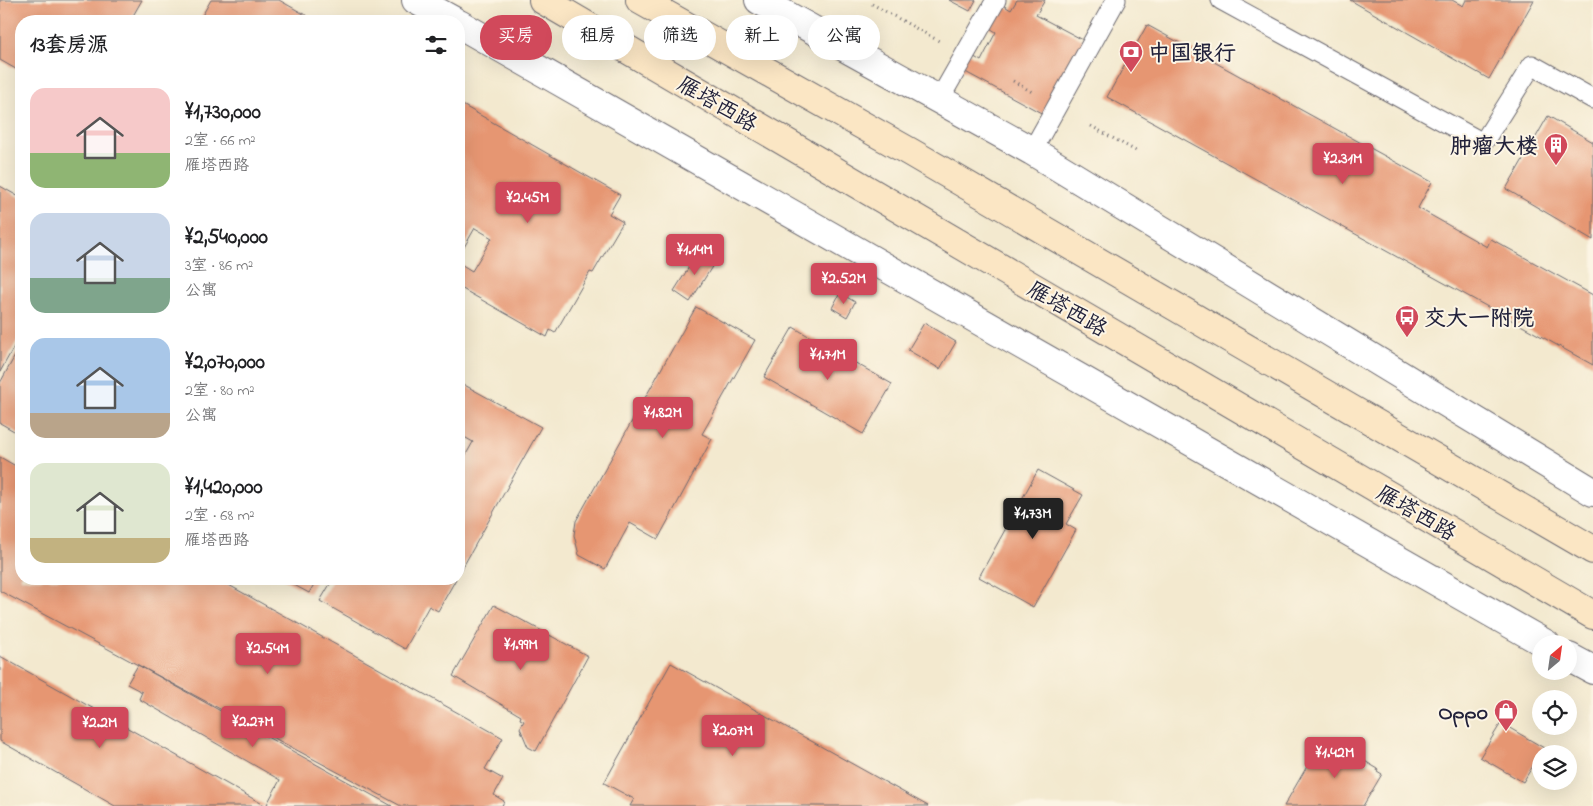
<!DOCTYPE html>
<html lang="zh">
<meta charset="utf-8">
<style>
body{margin:0;font-family:"Indie Flower","LXGW WenKai TC",sans-serif;background:#f6f6f6;color:#202124;height:100vh;display:flex;flex-direction:column;font-size:19px;white-space:nowrap}
*{box-sizing:border-box;margin:0}
p{font-size:16px;color:#757577}
.icon{flex:none;width:28px;height:28px;fill:none;stroke:currentColor;stroke-width:2;stroke-linecap:round;stroke-linejoin:round}
.map{position:relative;flex:1;overflow:hidden}
.panel{position:absolute;left:15px;top:15px;width:450px;height:570px;display:flex;flex-direction:column;background:#fff;border-radius:20px;box-shadow:0 5px 20px #0002}
.panel>*{flex:none}
.hud{position:absolute;left:480px;top:15px;width:475px;height:45px;display:flex;gap:10px}
.needle{width:32px;rotate:29deg}
.controls{position:absolute;left:1532px;top:635px;display:grid;gap:10px}
.controls a{display:grid;place-items:center;width:45px;height:45px;border-radius:50%;background:#fff;box-shadow:0 5px 20px #0002;font-size:25px}
.price{position:absolute;translate:-50% -42px;padding:0 11px;border-radius:5px;background:#d1495b;color:#fff;font-size:16px;line-height:32px;filter:drop-shadow(0 1px 2px #0008)}
.price::after{content:'';position:absolute;left:50%;top:30px;width:15px;height:11px;margin-left:-8px;background:inherit;clip-path:polygon(0 0,100% 0,50% 100%)}
.price.selected{background:#222;color:#fff}
ul{padding:0;list-style:none}
li{display:flex;align-items:center;gap:15px;height:125px;padding:0 15px}
li span{display:grid;place-items:center;flex:none;width:140px;height:100px;border-radius:15px;color:#555}
li>.icon{margin-inline-start:auto}
span .icon{width:60px;height:60px;fill:#fffc;stroke-width:1}
li b{font-size:21px}
h2{display:flex;justify-content:space-between;align-items:center;height:60px;padding:0 15px;font-size:21px}
.tag{padding:0 18px;border-radius:22px;background:#fff;box-shadow:0 5px 20px #0002;font-size:18px;line-height:45px}
.tag.selected{background:#d1495b;color:#fff}
.map>svg:first-child{display:block}
</style>
<div class="map">
<svg width="1593" height="806" viewBox="0 0 1593 806">
<rect width="100%" height="100%" fill="#fcf5e5"/>
<filter id="ink" filterUnits="userSpaceOnUse"><feTurbulence type="fractalNoise" baseFrequency=".02" numOctaves="2"/><feDisplacementMap in="SourceGraphic" scale="10" xChannelSelector="R" yChannelSelector="G"/><feConvolveMatrix kernelMatrix="1 2 1 2 8 2 1 2 1" color-interpolation-filters="sRGB"/></filter>
<filter id="wash" filterUnits="userSpaceOnUse"><feTurbulence type="fractalNoise" baseFrequency=".0096" numOctaves="4" result="noise"/><feDisplacementMap in="SourceGraphic" scale="20" xChannelSelector="R" yChannelSelector="G"/><feGaussianBlur stdDeviation="1.12" result="paint"/><feColorMatrix in="noise" values="0 0 0 0 0 0 0 0 0 0 0 0 0 0 0 0 0 1.4 0 .05"/><feComposite in="paint" operator="in"/></filter>
<g filter="url(#wash)">
<rect width="100%" height="100%" fill="#f3e9cf"/>
<g id="blocks">
<g fill="#e69672">
<path d="M 0,0 L 142,0 L 130,21 L 21,21 L 21,72 L 0,60 Z"/>
<path d="M 211,0 L 279,0 L 316,21 L 199,21 Z"/>
<path d="M 949,0 L 976,0 L 970,11 Z"/>
<path d="M 1017,0 L 1045,0 L 1036,15 L 1085,41 L 1045,115 L 958,68 L 966,52 L 981,61 L 996,32 L 988,27 L 1001,4 L 1011,10 Z"/>
<path d="M 1350,0 L 1452,0 L 1463,6 L 1466,0 L 1534,0 L 1489,79 Z"/>
<path d="M 1147,25 L 1432,182 L 1418,208 L 1487,247 L 1491,239 L 1593,295 L 1593,365 L 1107,97 Z"/>
<path d="M 459,103 L 620,195 L 609,214 L 623,222 L 593,273 L 590,272 L 555,333 L 550,330 L 547,337 L 459,287 L 459,263 L 472,271 L 492,238 L 475,228 L 459,256 Z"/>
<path d="M 1548,116 L 1593,142 L 1593,240 L 1506,189 Z"/>
<path d="M 0,186 L 21,198 L 21,334 L 0,372 Z"/>
<path d="M 701,248 L 712,255 L 707,262 L 713,265 L 690,302 L 674,291 Z"/>
<path d="M 840,293 L 855,302 L 847,317 L 832,308 Z"/>
<path d="M 696,307 L 755,340 L 702,434 L 712,439 L 658,539 L 630,523 L 605,569 L 579,555 L 574,535 L 576,521 Z"/>
<path d="M 924,323 L 956,342 L 940,369 L 908,350 Z"/>
<path d="M 793,327 L 892,384 L 863,434 L 764,377 Z"/>
<path d="M 21,345 L 21,435 L 0,423 L 0,383 Z"/>
<path d="M 459,382 L 541,427 L 459,574 L 459,467 L 473,442 L 459,434 Z"/>
<path d="M 0,457 L 21,469 L 21,579 L 218,579 L 503,738 L 485,769 L 503,779 L 494,795 L 504,801 L 502,806 L 401,806 L 0,591 Z"/>
<path d="M 1038,470 L 1083,495 L 1066,524 L 1076,530 L 1033,607 L 979,577 Z"/>
<path d="M 283,579 L 317,579 L 309,593 Z"/>
<path d="M 333,579 L 384,579 L 393,584 L 396,579 L 456,579 L 438,611 L 429,606 L 405,649 L 320,601 Z"/>
<path d="M 494,605 L 588,656 L 536,751 L 528,747 L 520,728 L 524,721 L 520,719 L 521,716 L 453,676 Z"/>
<path d="M 0,656 L 266,806 L 115,806 L 0,741 Z"/>
<path d="M 671,663 L 928,806 L 630,806 L 634,799 L 604,783 Z"/>
<path d="M 138,665 L 330,772 L 392,806 L 270,806 L 267,804 L 280,780 L 139,699 L 142,692 L 127,684 Z"/>
<path d="M 1501,723 L 1544,748 L 1523,782 L 1480,757 Z"/>
<path d="M 1324,737 L 1378,769 L 1377,771 L 1382,774 L 1363,806 L 1284,806 Z"/>
</g>
</g>
</g>
<g filter="url(#ink)">
<use href="#blocks" fill-opacity="0" stroke="#6b686f" stroke-width="1"/>
<g fill="none" stroke-linecap="round" stroke-linejoin="round">
<g stroke="#6b686f" stroke-width="21">
<g id="service">
<path d="M 1221,0 L 1483,143 L 1532,65 L 1593,99"/>
<path d="M 939,100 L 996,0"/>
<path d="M 1032,151 L 1116,0"/>
</g>
</g>
<g stroke="#6b686f" stroke-width="30">
<g id="minor">
<path d="M 416,0 L 454,21"/>
<path d="M 759,0 L 1032,151 L 1593,492"/>
<path d="M 459,24 L 1546,644"/>
<path d="M 1569,657 L 1593,670"/>
</g>
</g>
<g stroke="#6b686f" stroke-width="30">
<g id="secondary">
<path d="M 543,0 L 1593,615"/>
<path d="M 640,0 L 910,152 L 1593,550"/>
</g>
</g>
<g stroke="#6b686f" stroke-width="3" stroke-dasharray="1 4" stroke-linecap="butt">
<path d="M 872,4 L 939,41"/>
<path d="M 1013,81 L 1032,92"/>
<path d="M 1091,126 L 1136,151"/>
</g>
<use href="#service" stroke="#fff" stroke-width="19"/>
<use href="#minor" stroke="#fff" stroke-width="28"/>
<use href="#secondary" stroke="#fbe6c4" stroke-width="28"/>
</g>
</g>
<defs>
<g id="bank-pin" transform="scale(1.25)"><path d="M0 17L-7.5 6A9.5 9.5 0 1 1 7.5 6Z" fill="#d1495b" stroke="#fcf5e5"/><path d="M-6-4H6V4H-6ZM0-2.3a2.3 2.3 0 1 0 0 4.6a2.3 2.3 0 1 0 0-4.6Z" fill="#fff"/></g>
<g id="building-pin" transform="scale(1.25)"><path d="M0 17L-7.5 6A9.5 9.5 0 1 1 7.5 6Z" fill="#d1495b" stroke="#fcf5e5"/><path d="M-4-6H4V6H1V3H-1V6H-4ZM-2.5-4.3h1.7v1.8h-1.7ZM.8-4.3h1.7v1.8H.8ZM-2.5-1h1.7V.8h-1.7ZM.8-1h1.7V.8H.8Z" fill="#fff"/></g>
<g id="bus-pin" transform="scale(1.25)"><path d="M0 17L-7.5 6A9.5 9.5 0 1 1 7.5 6Z" fill="#d1495b" stroke="#fcf5e5"/><path d="M-5-6H5V4H4V6H2V4H-2V6H-4V4H-5ZM-3.5-4V0h7V-4ZM-3.5 1.2v1.5H-2V1.2ZM2 1.2v1.5H3.5V1.2Z" fill="#fff"/></g>
<g id="shop-pin" transform="scale(1.25)"><path d="M0 17L-7.5 6A9.5 9.5 0 1 1 7.5 6Z" fill="#d1495b" stroke="#fcf5e5"/><path d="M-5-2.5h2.3a2.7 3.5 0 0 1 5.4 0H5L5.5 6h-11ZM-1.5-2.5h3a1.5 2.3 0 0 0-3 0Z" fill="#fff"/></g>
</defs>
<g fill-rule="evenodd">
<use href="#bank-pin" x="1131" y="52"/>
<use href="#building-pin" x="1556" y="145"/>
<use href="#bus-pin" x="1407" y="317"/>
<use href="#shop-pin" x="1506" y="711"/>
</g>
<g text-anchor="middle" stroke-width="4" stroke-linejoin="round" paint-order="stroke">
<g font-size="22" font-weight="bold" fill="#22223b" stroke="#fcf5e5" text-anchor="start">
<text x="1148" y="60">中国银行</text>
<text x="1538" y="153" text-anchor="end">肿瘤大楼</text>
<text x="1424" y="325">交大一附院</text>
<text x="1488" y="719" text-anchor="end">Oppo</text>
</g>
<g font-size="22" fill="#22223b" stroke="#fcf5e5">
<text transform="translate(718 103) rotate(30)" y="8">雁塔西路</text>
<text transform="translate(1068 308) rotate(30)" y="8">雁塔西路</text>
<text transform="translate(1417 512) rotate(30)" y="8">雁塔西路</text>
</g>
</g>
</svg>
<div class="controls">
<a><svg class="needle" viewBox="-14 -14 28 28"><path d="M0-13l5 13h-10z" fill="#e53935"/><path d="M0 13l5-13h-10z" fill="#757577"/></svg></a>
<a><svg class="icon" aria-label="locate" viewBox="0 0 24 24"><circle cx="12" cy="12" r="6"/><path d="M12 2v4M12 18v4M2 12h4M18 12h4"/></svg></a>
<a><svg class="icon" aria-label="layers" viewBox="0 0 24 24"><path d="M12 4l9 5-9 5-9-5zM3 14l9 5 9-5"/></svg></a>
</div>
<b class="price" style="left:1343px;top:185px">¥2.31M</b>
<b class="price" style="left:528px;top:224px">¥2.45M</b>
<b class="price" style="left:695px;top:276px">¥1.14M</b>
<b class="price" style="left:844px;top:305px">¥2.52M</b>
<b class="price" style="left:828px;top:381px">¥1.71M</b>
<b class="price" style="left:663px;top:439px">¥1.82M</b>
<b class="price selected" style="left:1033px;top:540px">¥1.73M</b>
<b class="price" style="left:521px;top:671px">¥1.99M</b>
<b class="price" style="left:268px;top:675px">¥2.54M</b>
<b class="price" style="left:253px;top:748px">¥2.27M</b>
<b class="price" style="left:100px;top:749px">¥2.2M</b>
<b class="price" style="left:733px;top:757px">¥2.07M</b>
<b class="price" style="left:1335px;top:779px">¥1.42M</b>
<div class="hud">
<a class="tag selected">买房</a>
<a class="tag">租房</a>
<a class="tag">筛选</a>
<a class="tag">新上</a>
<a class="tag">公寓</a>
</div>
<section class="panel">
<h2>13套房源<svg class="icon" aria-label="filters" viewBox="0 0 24 24"><path d="M4 7h16M4 17h16"/><circle cx="9" cy="7" r="2"/><circle cx="15" cy="17" r="2"/></svg></h2>
<ul>
<li><span style="background:linear-gradient(#f6c9c9 65%,#8fb573 0)"><svg class="icon" aria-label="home" viewBox="0 0 24 24"><path d="M3 11l9-7 9 7M6 9v11h12V9"/></svg></span><div><b>¥1,730,000</b><p>2室 · 66 m²</p><p>雁塔西路</p></div></li>
<li><span style="background:linear-gradient(#c9d6e8 65%,#7fa58c 0)"><svg class="icon" aria-label="home" viewBox="0 0 24 24"><path d="M3 11l9-7 9 7M6 9v11h12V9"/></svg></span><div><b>¥2,540,000</b><p>3室 · 86 m²</p><p>公寓</p></div></li>
<li><span style="background:linear-gradient(#a9c7e8 75%,#b9a48a 0)"><svg class="icon" aria-label="home" viewBox="0 0 24 24"><path d="M3 11l9-7 9 7M6 9v11h12V9"/></svg></span><div><b>¥2,070,000</b><p>2室 · 80 m²</p><p>公寓</p></div></li>
<li><span style="background:linear-gradient(#dfe7d0 75%,#c2b280 0)"><svg class="icon" aria-label="home" viewBox="0 0 24 24"><path d="M3 11l9-7 9 7M6 9v11h12V9"/></svg></span><div><b>¥1,420,000</b><p>2室 · 68 m²</p><p>雁塔西路</p></div></li>
</ul>
</section>
</div>
